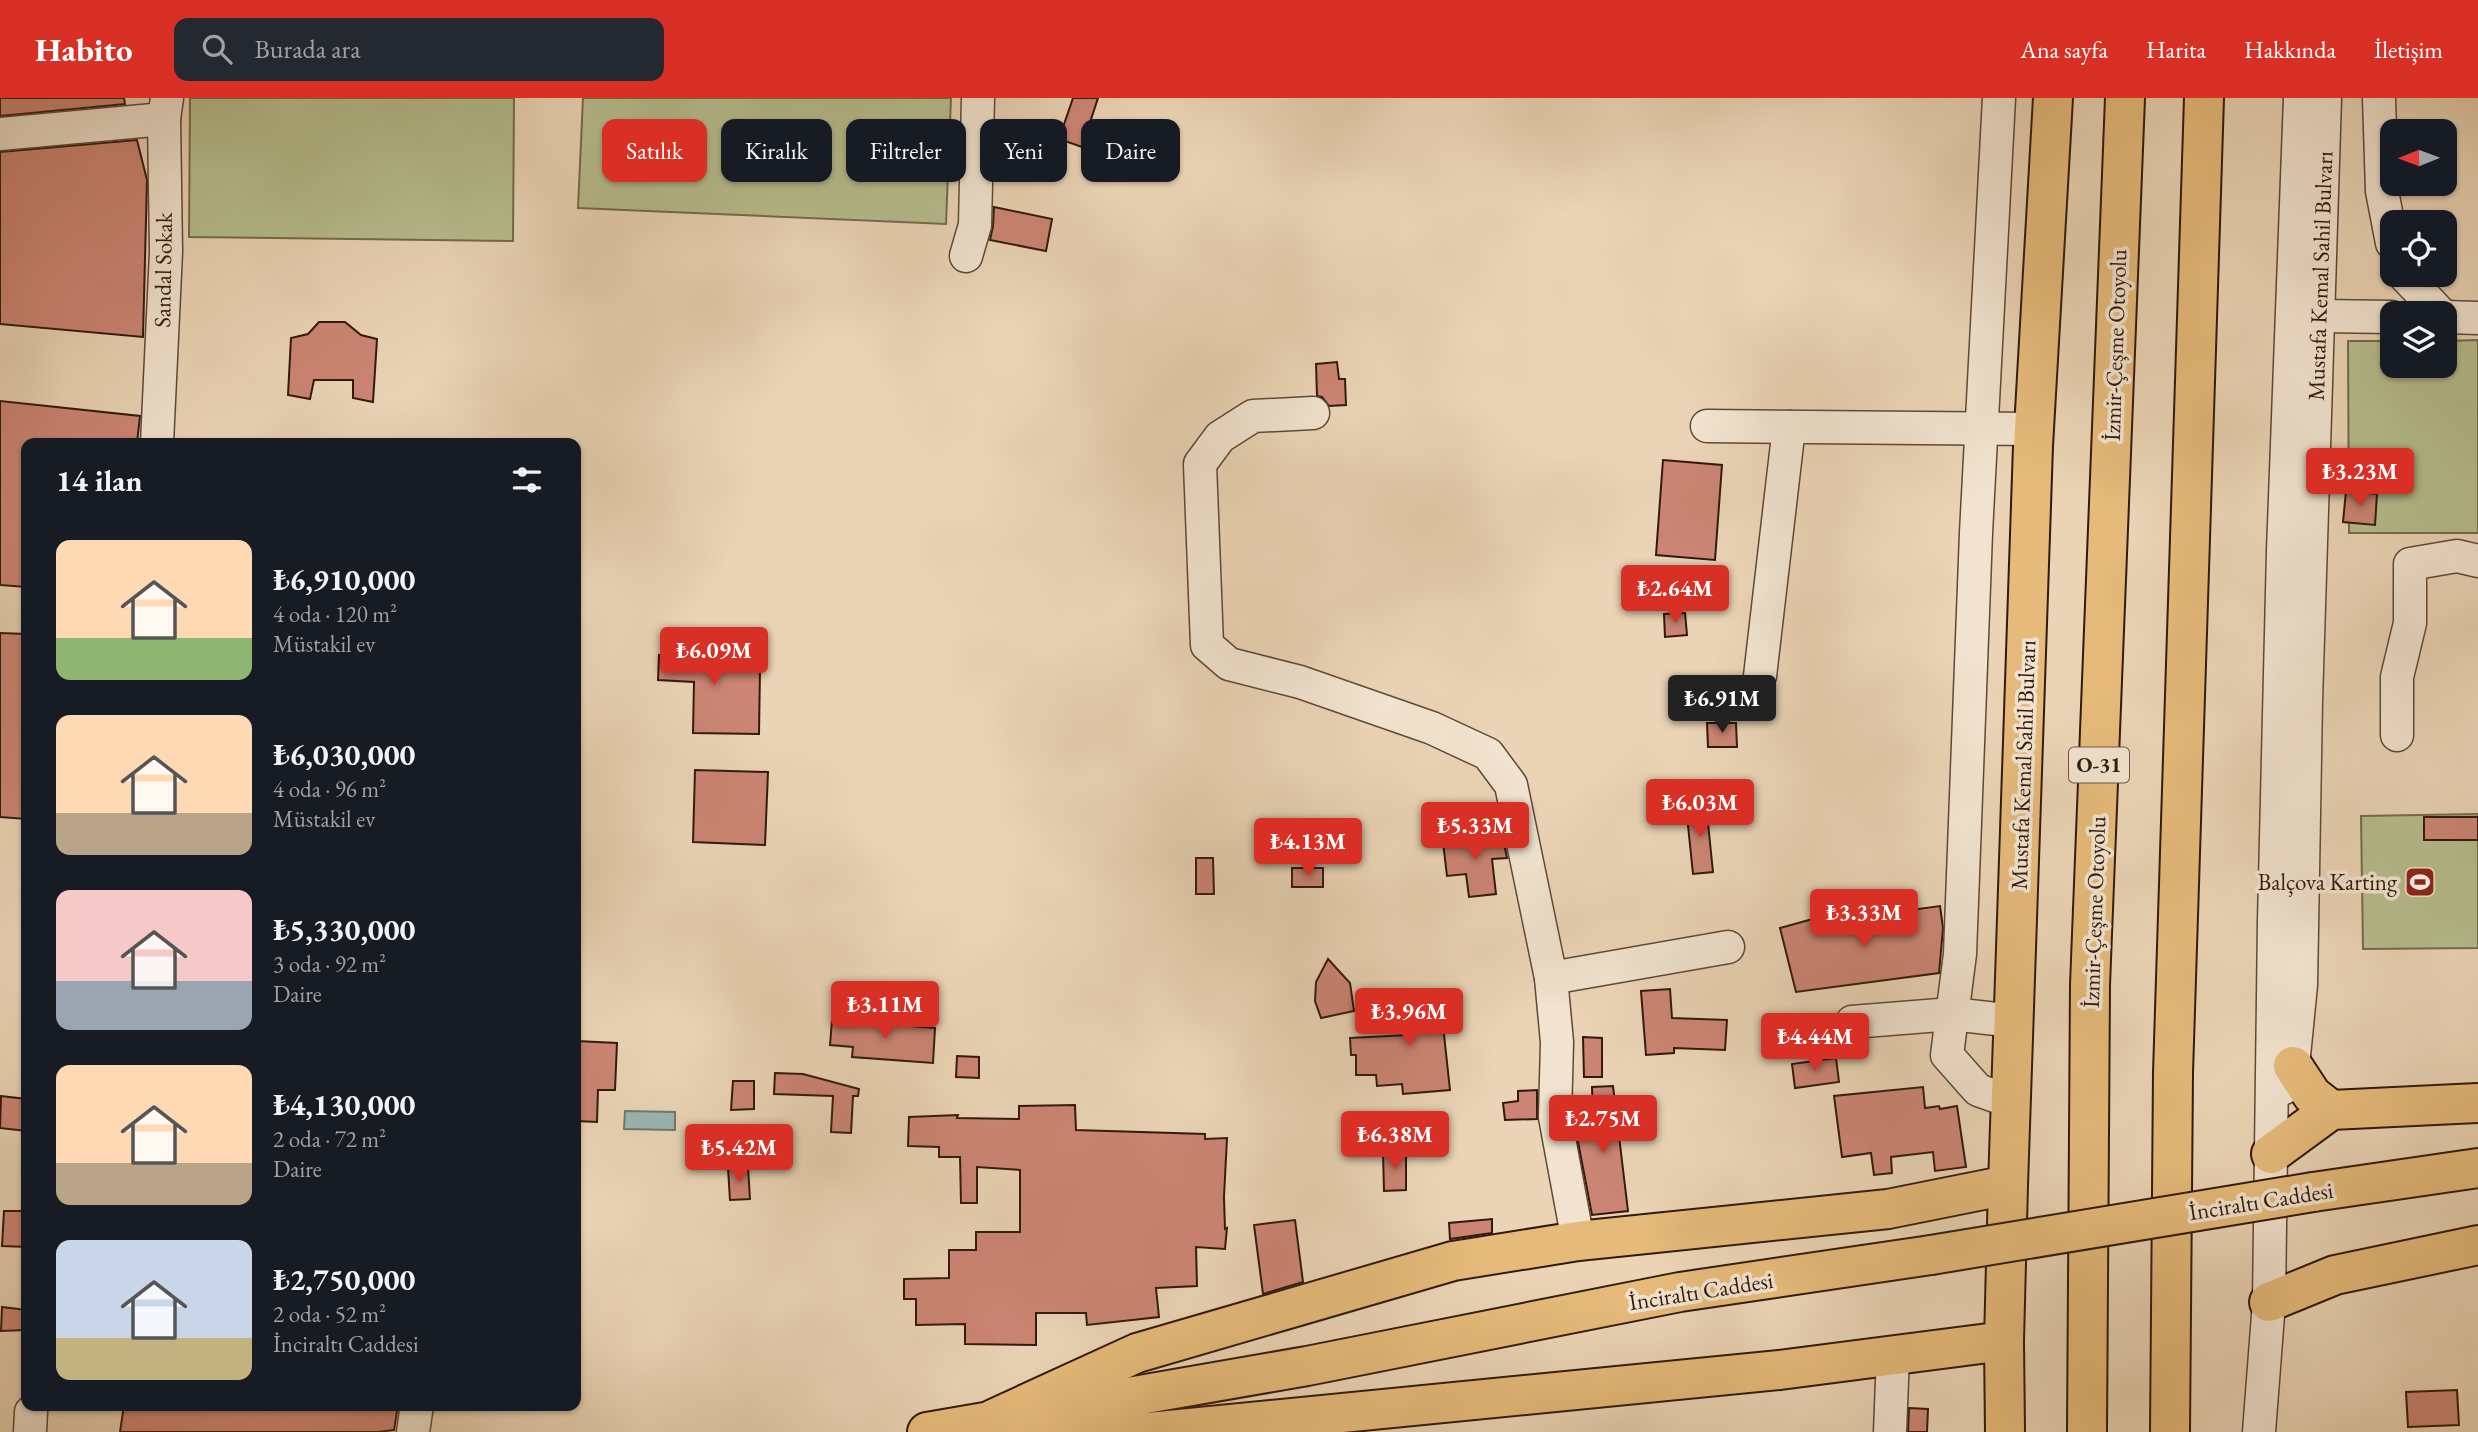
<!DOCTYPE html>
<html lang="tr">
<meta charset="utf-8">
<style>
body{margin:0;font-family:"EB Garamond",serif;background:#242831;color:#f1f3f6;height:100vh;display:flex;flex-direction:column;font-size:26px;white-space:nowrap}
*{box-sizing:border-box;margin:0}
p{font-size:23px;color:#9ea1a6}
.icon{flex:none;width:38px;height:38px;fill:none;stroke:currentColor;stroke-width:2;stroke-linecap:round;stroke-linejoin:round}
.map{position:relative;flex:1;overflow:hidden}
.panel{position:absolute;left:21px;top:340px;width:560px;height:973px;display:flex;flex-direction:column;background:#171b24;border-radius:14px;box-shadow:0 2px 5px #0004}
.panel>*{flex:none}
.banner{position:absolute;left:602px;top:21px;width:665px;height:63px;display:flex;gap:14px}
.needle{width:46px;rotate:269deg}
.buttons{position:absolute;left:2380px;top:21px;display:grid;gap:14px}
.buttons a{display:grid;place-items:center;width:77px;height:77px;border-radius:14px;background:#171b24;box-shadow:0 2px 5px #0004;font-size:35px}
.price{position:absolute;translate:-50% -60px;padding:0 16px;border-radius:7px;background:#d93025;color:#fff;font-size:23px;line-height:46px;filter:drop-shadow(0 2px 4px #0008)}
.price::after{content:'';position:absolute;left:50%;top:42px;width:21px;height:16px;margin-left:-10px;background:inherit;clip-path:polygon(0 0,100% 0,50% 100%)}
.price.selected{background:#222;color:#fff}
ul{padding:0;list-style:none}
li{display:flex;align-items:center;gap:21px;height:175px;padding:0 35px}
li span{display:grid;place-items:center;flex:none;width:196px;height:140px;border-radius:14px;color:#555}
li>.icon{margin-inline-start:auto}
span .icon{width:84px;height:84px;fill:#fffc;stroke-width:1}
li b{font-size:30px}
h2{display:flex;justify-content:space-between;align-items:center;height:84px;padding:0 35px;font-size:30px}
.pill{padding:0 24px;border-radius:14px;background:#171b24;box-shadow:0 2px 5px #0004;font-size:24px;line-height:63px}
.pill.selected{background:#d93025;color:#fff}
header{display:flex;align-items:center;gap:42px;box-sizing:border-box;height:98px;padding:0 35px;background:#d93025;color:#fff}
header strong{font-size:33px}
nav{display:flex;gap:38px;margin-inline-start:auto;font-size:24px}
.search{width:490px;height:63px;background:#242831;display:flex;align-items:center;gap:18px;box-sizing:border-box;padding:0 24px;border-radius:14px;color:#9ea1a6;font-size:26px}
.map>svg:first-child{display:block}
</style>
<header>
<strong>Habito</strong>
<div class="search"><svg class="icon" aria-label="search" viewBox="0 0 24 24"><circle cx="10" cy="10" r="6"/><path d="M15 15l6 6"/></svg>Burada ara</div>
<nav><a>Ana sayfa</a><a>Harita</a><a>Hakkında</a><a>İletişim</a></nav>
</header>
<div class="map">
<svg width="2478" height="1334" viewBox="0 0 2478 1334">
<rect width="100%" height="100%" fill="#ead4b5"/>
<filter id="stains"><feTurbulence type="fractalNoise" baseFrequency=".00286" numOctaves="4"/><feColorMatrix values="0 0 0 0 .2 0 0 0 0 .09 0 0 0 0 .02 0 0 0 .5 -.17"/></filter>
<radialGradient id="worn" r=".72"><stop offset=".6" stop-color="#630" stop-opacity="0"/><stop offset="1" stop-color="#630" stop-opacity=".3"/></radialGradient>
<g fill="#b6bd8e" stroke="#746b4e" stroke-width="2">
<path d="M 190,0 L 514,0 L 513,143 L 189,139 Z"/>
<path d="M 583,0 L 951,0 L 946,126 L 578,110 Z"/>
<path d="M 2478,242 L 2478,435 L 2349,435 L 2348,243 L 2392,243 L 2392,268 L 2445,268 L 2445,243 Z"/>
<path d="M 2478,716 L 2478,850 L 2363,851 L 2361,718 Z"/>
</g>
<path fill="#9ab7b6" stroke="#707872" stroke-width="2" d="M 625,1013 L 675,1014 L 675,1032 L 624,1031 Z"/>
<g fill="#cc8574" stroke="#31190d" stroke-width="2">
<path d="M 0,0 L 124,0 L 125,6 L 0,18 Z"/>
<path d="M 1073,0 L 1098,0 L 1082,49 L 1059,41 Z"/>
<path d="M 137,42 L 147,82 L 143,239 L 0,226 L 0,54 Z"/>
<path d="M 994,109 L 1052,121 L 1046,153 L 990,142 L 993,128 Z"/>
<path d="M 319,224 L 345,224 L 361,237 L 377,241 L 373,304 L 353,300 L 353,282 L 314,282 L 310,301 L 288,297 L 291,240 L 308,236 Z"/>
<path d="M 1337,264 L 1339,281 L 1345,281 L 1346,307 L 1329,308 L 1322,299 L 1317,298 L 1316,266 Z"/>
<path d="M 0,303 L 140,318 L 137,345 L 26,345 L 26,489 L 0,487 Z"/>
<path d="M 1663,362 L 1722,367 L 1715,462 L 1656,457 Z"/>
<path d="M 2346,393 L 2377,396 L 2375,427 L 2343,424 Z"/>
<path d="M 1685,515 L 1687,537 L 1665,539 L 1664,516 Z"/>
<path d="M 0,535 L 26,536 L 26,721 L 0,719 Z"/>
<path d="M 665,541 L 722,542 L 721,569 L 760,570 L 759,636 L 693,635 L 694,584 L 658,582 L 659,557 L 663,557 Z"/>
<path d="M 1707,625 L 1736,625 L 1737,649 L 1708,649 Z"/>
<path d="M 695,672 L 768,674 L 765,747 L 693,744 Z"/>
<path d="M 1706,706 L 1713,774 L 1693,776 L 1686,708 Z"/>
<rect x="2424" y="719" width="54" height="23"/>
<path d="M 1502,736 L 1507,760 L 1492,761 L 1496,796 L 1469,799 L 1466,776 L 1447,778 L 1443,744 Z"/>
<path d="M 1196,760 L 1213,760 L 1214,796 L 1196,796 Z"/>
<rect x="1292" y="770" width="31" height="19"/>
<path d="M 1940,808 L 1943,830 L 1939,875 L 1796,894 L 1780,830 L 1820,819 L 1821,824 Z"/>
<path d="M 1328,861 L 1350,885 L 1354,913 L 1321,920 L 1315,903 L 1316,884 Z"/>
<path d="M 1443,891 L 1445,918 L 1442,918 L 1450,992 L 1403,996 L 1402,986 L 1377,988 L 1376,977 L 1356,977 L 1356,957 L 1351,957 L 1350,940 L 1407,937 L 1404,894 Z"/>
<path d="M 1670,891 L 1672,920 L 1727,922 L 1725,952 L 1674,950 L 1674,955 L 1646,957 L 1641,893 Z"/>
<path d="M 832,922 L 935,930 L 933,965 L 852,959 L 853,949 L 830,947 Z"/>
<path d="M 1583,939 L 1602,940 L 1602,979 L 1584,979 Z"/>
<path d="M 576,943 L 617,945 L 615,992 L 598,992 L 597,1024 L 576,1023 Z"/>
<path d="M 957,958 L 979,959 L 979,980 L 956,979 Z"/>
<path d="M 1836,960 L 1839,984 L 1795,990 L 1792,966 Z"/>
<path d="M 775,975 L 803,976 L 859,991 L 858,998 L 853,998 L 851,1035 L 831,1034 L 833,998 L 774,996 Z"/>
<path d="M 733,983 L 754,983 L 754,1011 L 731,1012 Z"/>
<path d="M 1613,988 L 1628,1113 L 1592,1117 L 1574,1023 L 1593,1020 L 1592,989 Z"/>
<path d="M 1923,989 L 1925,1010 L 1939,1008 L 1940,1011 L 1957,1008 L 1966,1069 L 1935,1073 L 1933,1054 L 1891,1059 L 1892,1075 L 1874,1077 L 1871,1055 L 1842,1059 L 1834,998 Z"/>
<path d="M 1537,992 L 1537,1021 L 1505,1022 L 1503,1005 L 1518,1003 L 1518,993 Z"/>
<path d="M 1,998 L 26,1001 L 26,1033 L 0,1030 Z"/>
<path d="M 1075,1007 L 1076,1032 L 1205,1036 L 1205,1041 L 1227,1040 L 1224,1099 L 1225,1131 L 1227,1130 L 1225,1151 L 1196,1149 L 1197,1188 L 1156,1190 L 1159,1219 L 1087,1227 L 1086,1215 L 1036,1215 L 1036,1247 L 965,1246 L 965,1226 L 916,1227 L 916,1201 L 904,1201 L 904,1181 L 949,1180 L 949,1152 L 976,1152 L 976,1134 L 1020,1134 L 1020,1072 L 977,1069 L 977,1105 L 961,1105 L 960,1059 L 939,1059 L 939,1049 L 908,1048 L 909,1019 L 958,1017 L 957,1020 L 1019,1021 L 1019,1008 Z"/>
<path d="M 1406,1054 L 1406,1092 L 1384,1093 L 1383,1055 Z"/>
<path d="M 748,1069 L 750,1101 L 730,1102 L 728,1070 Z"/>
<path d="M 4,1113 L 26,1113 L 26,1149 L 2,1148 Z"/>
<path d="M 1492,1121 L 1492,1135 L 1450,1141 L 1449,1125 Z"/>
<path d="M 1295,1122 L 1303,1184 L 1263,1196 L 1254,1127 Z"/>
<path d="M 2,1209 L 26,1212 L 26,1232 L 1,1233 Z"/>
<path d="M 2457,1292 L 2459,1327 L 2408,1329 L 2406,1294 Z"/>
<path d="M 124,1307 L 398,1307 L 394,1332 L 378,1334 L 120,1334 Z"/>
<path d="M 1909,1310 L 1928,1311 L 1927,1334 L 1908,1334 Z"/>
</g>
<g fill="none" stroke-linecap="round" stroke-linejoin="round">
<g stroke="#5f4837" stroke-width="35">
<g id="minor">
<path d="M 1999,0 L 1976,435 L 1960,856 L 1947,957 L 1978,992 L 2012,1004"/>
<path d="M 2379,0 L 2382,93 L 2392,145"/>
<path d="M 0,36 L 164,21"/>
<path d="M 966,158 L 975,127 L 978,0"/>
<path d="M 2404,177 L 2440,215"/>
<path d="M 2320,218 L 2392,219"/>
<path d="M 2445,219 L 2478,220"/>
<path d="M 1313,315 L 1253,318 L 1220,339 L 1200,366 L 1207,547 L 1229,566 L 1300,584 L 1432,630 L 1488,656 L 1511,687 L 1551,880"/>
<path d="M 1707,328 L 2035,331"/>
<path d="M 157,345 L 166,154 L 164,21 L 167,0"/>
<path d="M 1760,578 L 1789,329"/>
<path d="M 2397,637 L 2397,579 L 2410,525 L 2410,466 L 2457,458 L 2478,463"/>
<path d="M 1852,924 L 1952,916 L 2014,923"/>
<path d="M 2284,990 L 2293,968 L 2301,887 L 2306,603 L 2325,0"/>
<path d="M 1578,1143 L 1555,1019 L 1557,944 L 1551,880 L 1728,849"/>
<path d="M 30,1334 L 31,1314"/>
<path d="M 413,1334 L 417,1307"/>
<path d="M 1890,1334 L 1893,1257"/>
<path d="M 2259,1334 L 2269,1204 L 2274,823 L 2283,453 L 2300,0"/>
</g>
</g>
<g stroke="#31190d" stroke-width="42">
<g id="major">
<path d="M 2293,968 L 2312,997 L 2331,1012"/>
<path d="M 2271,1056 L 2331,1012 L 2478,1005"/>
<path d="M 2313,1094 L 2478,1070"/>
<path d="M 2269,1204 L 2335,1177 L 2478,1147"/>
<path d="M 993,1321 L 1137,1255 L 1453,1163 L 1578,1143 L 1888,1111 L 2008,1087"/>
<path d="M 1051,1326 L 1149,1334 L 1780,1272 L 2004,1243"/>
<path d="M 927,1334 L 1307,1268 L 1680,1194 L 1931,1157"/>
<path d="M 2005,1334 L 2004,1243 L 2008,1087 L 2033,348 L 2053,0"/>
</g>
</g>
<g stroke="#31190d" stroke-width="42">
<g id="highway">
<path d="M 2087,1334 L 2090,887 L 2125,0"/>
<path d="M 2170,1334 L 2173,975 L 2204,0"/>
</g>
</g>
<use href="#minor" stroke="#f1e3cf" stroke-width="32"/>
<use href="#major" stroke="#e5ba7a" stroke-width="38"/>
<use href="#highway" stroke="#e5ba7a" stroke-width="38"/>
<g stroke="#31190d" stroke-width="42" stroke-linecap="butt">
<path id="major-bridge" d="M 1931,1157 L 2313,1094"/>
</g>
<use href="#major-bridge" stroke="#e5ba7a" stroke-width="38"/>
</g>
<defs>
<g id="stadium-square" transform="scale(1.575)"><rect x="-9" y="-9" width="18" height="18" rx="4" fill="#8f2418" stroke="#f1e3cf"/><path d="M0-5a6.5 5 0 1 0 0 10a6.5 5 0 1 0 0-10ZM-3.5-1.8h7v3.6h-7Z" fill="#fff"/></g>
</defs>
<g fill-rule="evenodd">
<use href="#stadium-square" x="2420" y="784"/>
</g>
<g text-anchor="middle" stroke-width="7" stroke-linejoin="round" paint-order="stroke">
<rect fill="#f1e3cf" stroke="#6b5647" stroke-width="2" x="2069" y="649.5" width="60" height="35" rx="5"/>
<g font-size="21" font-weight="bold" fill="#31190d">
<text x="2099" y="674">O-31</text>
</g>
<g font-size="23" fill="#31190d" stroke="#f1e3cf">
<text transform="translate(163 172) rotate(-89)" y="8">Sandal Sokak</text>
<text transform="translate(2320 178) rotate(-88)" y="8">Mustafa Kemal Sahil Bulvarı</text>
<text transform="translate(2115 247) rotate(-88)" y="8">İzmir-Çeşme Otoyolu</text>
<text transform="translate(2023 667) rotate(-88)" y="8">Mustafa Kemal Sahil Bulvarı</text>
<text transform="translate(2094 814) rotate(-88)" y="8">İzmir-Çeşme Otoyolu</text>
<text transform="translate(2261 1103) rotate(-9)" y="8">İnciraltı Caddesi</text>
<text transform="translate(1701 1193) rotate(-9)" y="8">İnciraltı Caddesi</text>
</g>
<g font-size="23" fill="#31190d" stroke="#f1e3cf" text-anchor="end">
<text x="2397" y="792">Balçova Karting</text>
</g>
</g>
<rect width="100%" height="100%" filter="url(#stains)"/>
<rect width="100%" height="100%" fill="url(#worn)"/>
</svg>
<div class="buttons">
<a><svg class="needle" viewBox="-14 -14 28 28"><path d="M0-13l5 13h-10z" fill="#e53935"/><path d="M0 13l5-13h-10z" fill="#9ea1a6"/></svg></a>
<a><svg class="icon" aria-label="locate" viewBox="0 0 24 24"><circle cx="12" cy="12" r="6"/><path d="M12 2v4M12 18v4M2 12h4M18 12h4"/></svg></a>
<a><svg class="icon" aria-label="layers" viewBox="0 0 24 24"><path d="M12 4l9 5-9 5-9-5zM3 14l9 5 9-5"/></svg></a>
</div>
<b class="price" style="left:2360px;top:410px">₺3.23M</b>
<b class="price" style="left:1675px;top:527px">₺2.64M</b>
<b class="price" style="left:714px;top:589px">₺6.09M</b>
<b class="price selected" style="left:1722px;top:637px">₺6.91M</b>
<b class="price" style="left:1700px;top:741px">₺6.03M</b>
<b class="price" style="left:1475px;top:764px">₺5.33M</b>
<b class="price" style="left:1308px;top:780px">₺4.13M</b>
<b class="price" style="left:1864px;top:851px">₺3.33M</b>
<b class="price" style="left:885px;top:943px">₺3.11M</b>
<b class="price" style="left:1409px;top:950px">₺3.96M</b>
<b class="price" style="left:1815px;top:975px">₺4.44M</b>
<b class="price" style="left:1603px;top:1057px">₺2.75M</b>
<b class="price" style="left:1395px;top:1073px">₺6.38M</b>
<b class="price" style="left:739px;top:1086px">₺5.42M</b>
<div class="banner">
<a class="pill selected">Satılık</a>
<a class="pill">Kiralık</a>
<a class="pill">Filtreler</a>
<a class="pill">Yeni</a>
<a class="pill">Daire</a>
</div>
<section class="panel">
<h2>14 ilan<svg class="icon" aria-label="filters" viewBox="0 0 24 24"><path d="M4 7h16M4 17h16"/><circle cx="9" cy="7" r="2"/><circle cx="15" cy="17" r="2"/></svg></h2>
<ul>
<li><span style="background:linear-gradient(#ffd9b3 70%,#8fb573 0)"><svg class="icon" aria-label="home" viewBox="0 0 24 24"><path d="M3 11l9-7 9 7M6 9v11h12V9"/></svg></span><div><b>₺6,910,000</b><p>4 oda · 120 m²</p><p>Müstakil ev</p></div></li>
<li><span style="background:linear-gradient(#ffd9b3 70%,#b9a48a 0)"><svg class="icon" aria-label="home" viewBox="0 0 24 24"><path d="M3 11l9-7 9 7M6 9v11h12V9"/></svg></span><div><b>₺6,030,000</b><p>4 oda · 96 m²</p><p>Müstakil ev</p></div></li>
<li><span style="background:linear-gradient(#f6c9c9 65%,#9aa5b1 0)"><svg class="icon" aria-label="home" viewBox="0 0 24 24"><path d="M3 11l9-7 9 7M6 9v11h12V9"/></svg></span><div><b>₺5,330,000</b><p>3 oda · 92 m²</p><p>Daire</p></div></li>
<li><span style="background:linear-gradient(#ffd9b3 70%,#b9a48a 0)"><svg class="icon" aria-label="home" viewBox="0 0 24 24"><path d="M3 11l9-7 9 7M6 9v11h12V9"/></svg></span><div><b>₺4,130,000</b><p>2 oda · 72 m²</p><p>Daire</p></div></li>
<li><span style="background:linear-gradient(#c9d6e8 70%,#c2b280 0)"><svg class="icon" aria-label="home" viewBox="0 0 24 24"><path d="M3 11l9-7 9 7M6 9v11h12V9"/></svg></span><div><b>₺2,750,000</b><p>2 oda · 52 m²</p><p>İnciraltı Caddesi</p></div></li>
</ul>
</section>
</div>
